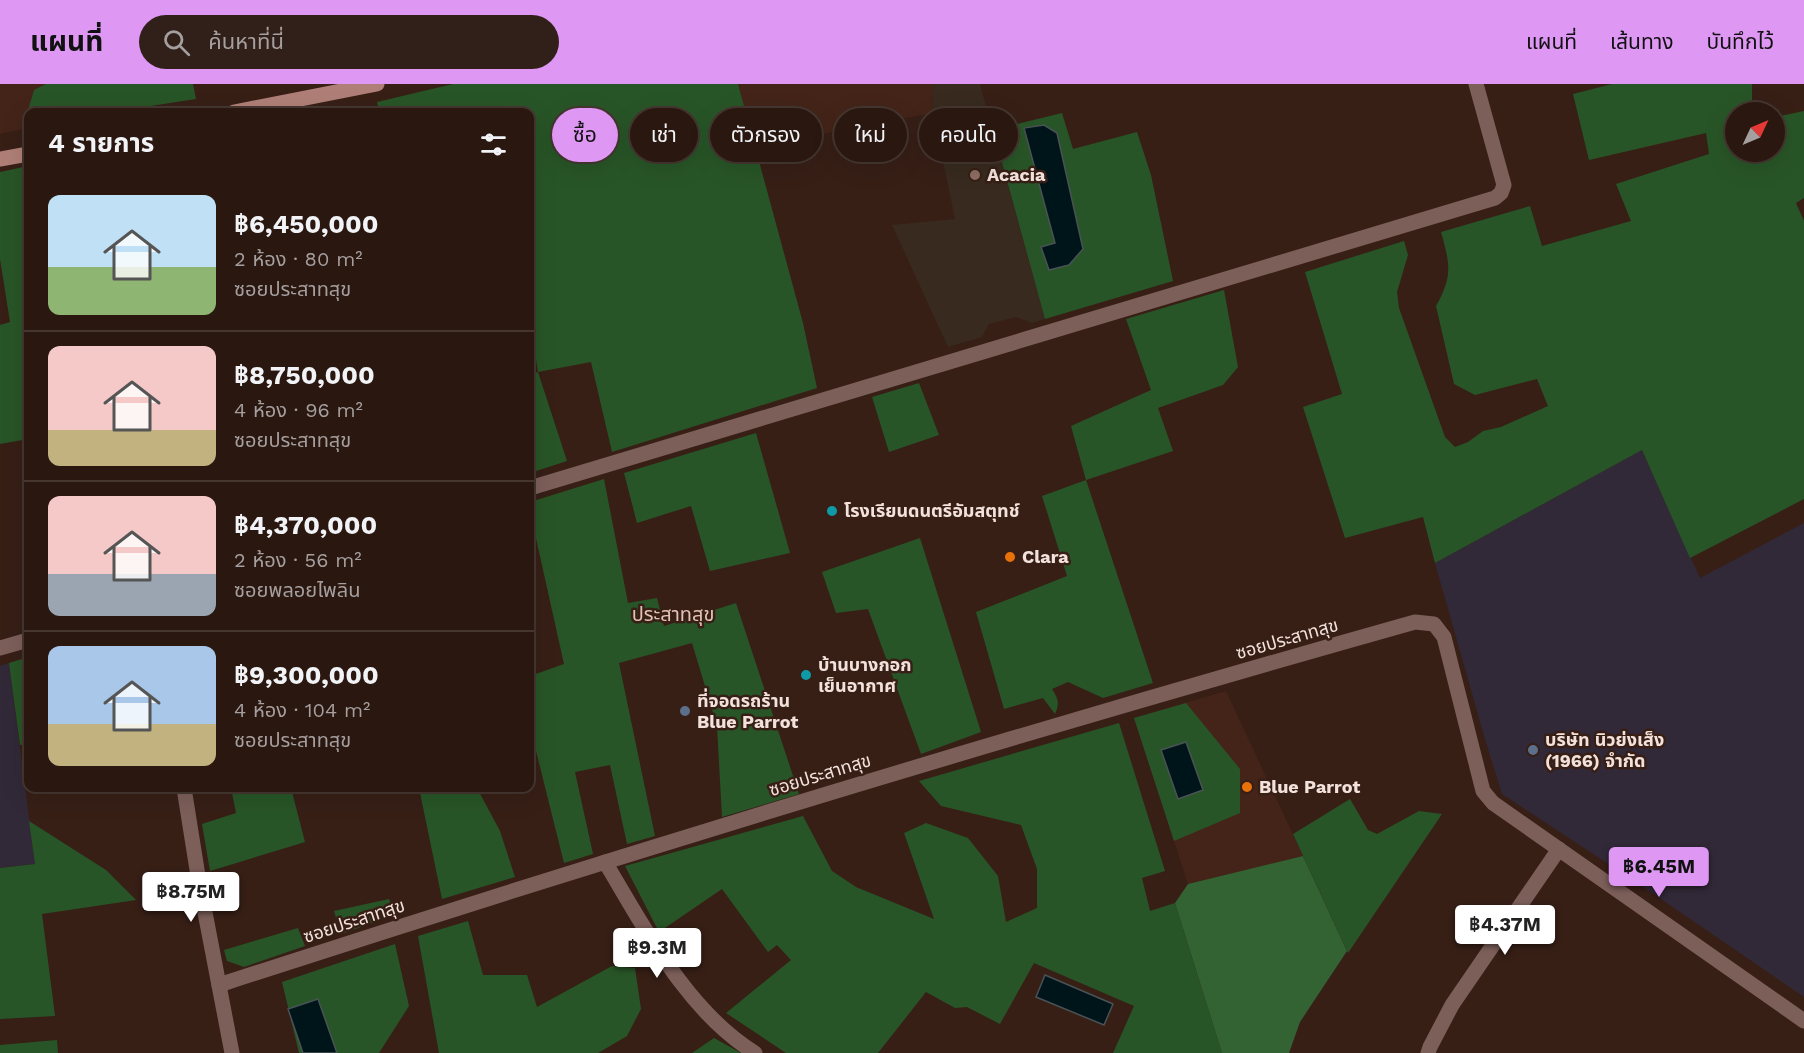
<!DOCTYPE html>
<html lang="th">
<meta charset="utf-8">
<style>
body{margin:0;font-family:"Work Sans","Noto Sans Thai",sans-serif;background:#312019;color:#f1f3f6;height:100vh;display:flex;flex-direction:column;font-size:22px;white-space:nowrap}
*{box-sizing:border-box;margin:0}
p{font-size:20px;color:#a59f9f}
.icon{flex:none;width:33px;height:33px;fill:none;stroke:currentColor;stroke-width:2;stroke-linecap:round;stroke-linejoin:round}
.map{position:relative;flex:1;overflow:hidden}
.side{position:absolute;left:24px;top:24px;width:510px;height:684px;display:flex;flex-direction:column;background:#291710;border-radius:12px;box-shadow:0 6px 24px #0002,0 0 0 2px #453630}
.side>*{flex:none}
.banner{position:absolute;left:552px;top:24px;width:570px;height:54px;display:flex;gap:12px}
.needle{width:39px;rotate:46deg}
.controls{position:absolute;left:1725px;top:18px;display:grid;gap:12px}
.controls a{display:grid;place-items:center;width:60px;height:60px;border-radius:50%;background:#291710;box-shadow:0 6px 24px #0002,0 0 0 2px #453630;font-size:30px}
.price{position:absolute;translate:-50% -51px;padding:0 14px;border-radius:6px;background:#fff;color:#222;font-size:20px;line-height:39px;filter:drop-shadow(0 2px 3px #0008)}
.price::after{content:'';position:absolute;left:50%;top:36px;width:18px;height:14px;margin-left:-9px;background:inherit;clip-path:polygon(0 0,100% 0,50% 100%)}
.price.on{background:#de98f3;color:#111}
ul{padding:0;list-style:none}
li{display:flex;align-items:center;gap:18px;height:150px;padding:0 24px}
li+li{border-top:2px solid #453630}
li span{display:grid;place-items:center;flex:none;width:168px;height:120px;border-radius:12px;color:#555}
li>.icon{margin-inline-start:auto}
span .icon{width:72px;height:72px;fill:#fffc;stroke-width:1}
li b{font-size:26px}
h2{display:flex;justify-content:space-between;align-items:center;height:72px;padding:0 24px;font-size:26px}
.pill{padding:0 21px;border-radius:27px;background:#291710;box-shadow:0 6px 24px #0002,0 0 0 2px #453630;font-size:21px;line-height:54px}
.pill.on{background:#de98f3;color:#111}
header{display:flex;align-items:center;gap:36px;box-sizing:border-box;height:84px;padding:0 30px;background:#de98f3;color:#111}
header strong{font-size:28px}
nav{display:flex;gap:33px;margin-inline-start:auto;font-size:21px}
.search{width:420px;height:54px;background:#312019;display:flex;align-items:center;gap:15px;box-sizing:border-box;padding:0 21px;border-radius:33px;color:#a59f9f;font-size:22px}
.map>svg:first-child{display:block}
</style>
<header>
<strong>แผนที่</strong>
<div class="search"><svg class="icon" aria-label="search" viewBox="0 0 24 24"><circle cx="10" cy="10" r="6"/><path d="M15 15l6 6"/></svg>ค้นหาที่นี่</div>
<nav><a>แผนที่</a><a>เส้นทาง</a><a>บันทึกไว้</a></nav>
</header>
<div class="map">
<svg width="1804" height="969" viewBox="0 0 1804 969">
<rect width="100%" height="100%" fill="#371f16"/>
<g fill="#442419">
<path d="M 0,0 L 121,0 L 112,28 L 28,28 L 28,44 L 0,50 Z"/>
<path d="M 737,0 L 932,0 L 933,29 L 753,63 Z"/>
<path d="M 1226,607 L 1303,772 L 1188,800 L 1134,634 Z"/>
</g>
<g fill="#322938">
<path d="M 1642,366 L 1700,494 L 1804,439 L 1804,913 L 1639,800 L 1502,710 L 1485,655 L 1435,479 Z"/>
<path d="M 9,579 L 35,780 L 0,784 L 0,582 Z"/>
</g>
<path fill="#382a1e" d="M 932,0 L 980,0 L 1045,235 L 1032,239 L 1016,233 L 989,240 L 982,253 L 948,263 L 892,141 L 955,135 L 933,29 Z"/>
<g fill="#285527" fill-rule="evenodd">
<path d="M 46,0 L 193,0 L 196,15 L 112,28 L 29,28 L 29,23 L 34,6 Z"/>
<path d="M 453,0 L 738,0 L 803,239 L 817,304 L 612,368 L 591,278 L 538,288 L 567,377 L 530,389 L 530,290 L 538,288 L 530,238 L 530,28 L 379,28 L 377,18 Z"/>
<path d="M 1612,0 L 1752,0 L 1752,28 L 1736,28 L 1736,68 L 1774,68 L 1775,33 L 1804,27 L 1804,114 L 1796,119 L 1804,137 L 1804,415 L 1690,474 L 1642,366 L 1435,479 L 1423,433 L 1345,454 L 1303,323 L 1342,310 L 1305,188 L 1404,157 L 1408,171 L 1397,208 L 1399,224 L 1445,353 L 1455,363 L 1468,358 L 1483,347 L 1501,343 L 1548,322 L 1537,295 L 1475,311 L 1454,300 L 1436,222 C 1453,192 1450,180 1441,148 L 1530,122 L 1542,162 L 1631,137 L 1616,100 L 1709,70 L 1706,49 L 1589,76 L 1573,10 Z"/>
<path d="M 1062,29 L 1073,65 L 1137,48 L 1151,91 L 1173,197 L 1045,235 L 993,46 ZM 1044,41 L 1057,49 L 1083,165 L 1041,164 L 1056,159 L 1024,44 Z"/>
<path d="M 28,82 L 28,355 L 0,360 L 0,241 L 10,238 L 0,175 L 0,88 Z"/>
<path d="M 1224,206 L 1238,283 L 1223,301 L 1158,324 L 1173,367 L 1086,396 L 1153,599 L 1103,614 L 1068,598 L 1052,605 C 1058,614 1060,619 1055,630 L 1043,614 L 1004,625 L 976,528 L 1067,492 L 1042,412 L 1086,396 L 1071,342 L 1151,306 L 1126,235 Z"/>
<path d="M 919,299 L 939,351 L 889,368 L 872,313 Z"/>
<path d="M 756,349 L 790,469 L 710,487 L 691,422 L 637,439 L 624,389 Z"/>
<path d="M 604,395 L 628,519 L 657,514 L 664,542 L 736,519 L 799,710 L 722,733 L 717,642 L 692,559 L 619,579 L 655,752 L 627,760 L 610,681 L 575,688 L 593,770 L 564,779 L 530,643 L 530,592 L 564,580 L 535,450 L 530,451 L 530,418 Z"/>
<path d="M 920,454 L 981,648 L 921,670 L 868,525 L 836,529 L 822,488 Z"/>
<path d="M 28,573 L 28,660 L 20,661 L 9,579 Z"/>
<path d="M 1186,619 L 1240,685 L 1240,729 L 1174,757 L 1134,634 Z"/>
<path d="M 1119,639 L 1165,787 L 1142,794 L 1150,827 L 1175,819 L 1222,969 L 1113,969 L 1134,922 L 1034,879 L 1000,940 L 967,923 L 955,924 L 926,908 L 878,969 L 786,969 L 726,929 L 791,876 L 777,861 L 768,868 L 722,805 L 659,848 L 625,782 L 803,732 L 832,787 L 856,803 L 934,835 L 904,749 L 926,739 L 968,754 L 998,792 L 1006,838 L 1037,824 L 1037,785 L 1021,741 L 941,722 L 919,697 Z"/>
<path d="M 231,704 L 291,704 L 305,758 L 210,787 L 202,740 L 236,729 Z"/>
<path d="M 419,704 L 477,704 L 500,747 L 515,793 L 442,815 Z"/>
<path d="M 1350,715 L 1368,746 L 1377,750 L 1419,727 L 1442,730 L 1348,869 L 1293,750 Z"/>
<path d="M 29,737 L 106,786 L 136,816 L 42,830 L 55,932 L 0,935 L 0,784 L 35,780 Z"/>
<path d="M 389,815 L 395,831 L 341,850 L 334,827 Z"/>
<path d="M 468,837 L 483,891 L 527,891 L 537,923 L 612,882 L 635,884 L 641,925 L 627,952 L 598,969 L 439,969 L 418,852 Z"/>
<path d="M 298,844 L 305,862 L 244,883 L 227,877 L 224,866 Z"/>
<path d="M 395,860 L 409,922 L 379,969 L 299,969 L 282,898 Z"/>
<path d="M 714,954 L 741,969 L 692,969 Z"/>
<path d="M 57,956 L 58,969 L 0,969 L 0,961 Z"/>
</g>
<path fill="#346333" d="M 1303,772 L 1347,867 L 1300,938 L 1289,969 L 1222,969 L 1175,819 L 1188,800 Z"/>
<g fill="#00151a" stroke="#495254" stroke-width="1.5">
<path d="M 1044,41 L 1057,49 L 1083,165 L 1069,181 L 1049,186 L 1041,163 L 1055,159 L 1024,44 Z"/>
<path d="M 1186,658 L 1203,706 L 1178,715 L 1161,666 Z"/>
<path d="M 1045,891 L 1113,920 L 1104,941 L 1036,913 Z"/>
<path d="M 318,915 L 337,969 L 303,969 L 288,925 Z"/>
</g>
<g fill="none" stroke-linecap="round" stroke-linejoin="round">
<g stroke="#7d5f5a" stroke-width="15">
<path d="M 530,404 L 1495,114 L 1501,109 L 1504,101 L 1476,0"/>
<path d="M 0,564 L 28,556"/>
<path d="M 184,704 L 198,792 L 232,969"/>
<path d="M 605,778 C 646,846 686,926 755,969"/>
<path d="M 219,901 C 615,772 1014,651 1415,538 L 1434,540 L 1444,553 L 1483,707 L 1493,719 L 1804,937"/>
<path d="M 1428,969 L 1430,963 L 1452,921 L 1559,765"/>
</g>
<g stroke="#af7f77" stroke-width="15">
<path d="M 234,28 L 377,0"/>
<path d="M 0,75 L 28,70"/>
</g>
</g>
<circle fill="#8d6e63" stroke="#371f16" stroke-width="2" cx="975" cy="91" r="6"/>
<g fill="#0f9aa8" stroke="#371f16" stroke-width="2">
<circle cx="832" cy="427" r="6"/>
<circle cx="806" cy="591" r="6"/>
</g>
<g fill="#e8710a" stroke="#371f16" stroke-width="2">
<circle cx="1010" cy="473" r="6"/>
<circle cx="1247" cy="703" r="6"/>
</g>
<g fill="#5c6f8a" stroke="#371f16" stroke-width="2">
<circle cx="685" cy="627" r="6"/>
<circle cx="1533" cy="666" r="6"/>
</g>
<g text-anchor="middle" stroke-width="5" stroke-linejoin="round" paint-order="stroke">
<g font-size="18" font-weight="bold" fill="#f3e2dc" stroke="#371f16" text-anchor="start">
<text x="987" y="97">Acacia</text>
<text x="844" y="433">โรงเรียนดนตรีอัมสตุทช์</text>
<text x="1022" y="479">Clara</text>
<text x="818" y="587">บ้านบางกอก<tspan x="818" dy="21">เย็นอากาศ</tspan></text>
<text x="697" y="623">ที่จอดรถร้าน<tspan x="697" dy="21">Blue Parrot</tspan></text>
<text x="1545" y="662">บริษัท นิวย่งเส็ง<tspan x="1545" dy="21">(1966) จำกัด</tspan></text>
<text x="1259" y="709">Blue Parrot</text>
</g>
<g font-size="18" fill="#f3e2dc" stroke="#371f16">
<text transform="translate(1287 555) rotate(-16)" y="6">ซอยประสาทสุข</text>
<text transform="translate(820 691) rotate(-17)" y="6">ซอยประสาทสุข</text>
<text transform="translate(354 837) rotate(-18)" y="6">ซอยประสาทสุข</text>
</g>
<g font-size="20" fill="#e3c2b6" stroke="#371f16">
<text x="673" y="537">ประสาทสุข</text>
</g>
</g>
</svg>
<div class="controls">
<a><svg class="needle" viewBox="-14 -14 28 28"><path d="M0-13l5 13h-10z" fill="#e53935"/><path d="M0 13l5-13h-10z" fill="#a59f9f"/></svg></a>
</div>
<b class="price on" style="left:1659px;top:814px">฿6.45M</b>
<b class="price" style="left:191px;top:839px">฿8.75M</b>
<b class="price" style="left:1505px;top:872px">฿4.37M</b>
<b class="price" style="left:657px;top:895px">฿9.3M</b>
<div class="banner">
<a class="pill on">ซื้อ</a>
<a class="pill">เช่า</a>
<a class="pill">ตัวกรอง</a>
<a class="pill">ใหม่</a>
<a class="pill">คอนโด</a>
</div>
<section class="side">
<h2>4 รายการ<svg class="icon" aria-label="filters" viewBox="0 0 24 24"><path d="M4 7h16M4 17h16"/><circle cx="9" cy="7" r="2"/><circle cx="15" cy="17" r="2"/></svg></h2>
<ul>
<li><span style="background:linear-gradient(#bfe0f5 60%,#8fb573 0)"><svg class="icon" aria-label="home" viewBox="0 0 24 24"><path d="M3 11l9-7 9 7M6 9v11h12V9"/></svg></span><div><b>฿6,450,000</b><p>2 ห้อง · 80 m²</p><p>ซอยประสาทสุข</p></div></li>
<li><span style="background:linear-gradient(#f6c9c9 70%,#c2b280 0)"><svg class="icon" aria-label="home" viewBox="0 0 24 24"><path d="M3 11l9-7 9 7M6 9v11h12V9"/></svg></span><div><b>฿8,750,000</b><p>4 ห้อง · 96 m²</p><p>ซอยประสาทสุข</p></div></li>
<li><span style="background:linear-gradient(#f6c9c9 65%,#9aa5b1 0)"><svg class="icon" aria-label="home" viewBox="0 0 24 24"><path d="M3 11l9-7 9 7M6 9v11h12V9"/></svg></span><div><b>฿4,370,000</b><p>2 ห้อง · 56 m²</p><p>ซอยพลอยไพลิน</p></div></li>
<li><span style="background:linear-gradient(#a9c7e8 65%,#c2b280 0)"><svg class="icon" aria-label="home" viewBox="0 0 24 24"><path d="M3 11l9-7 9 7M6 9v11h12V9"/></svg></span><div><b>฿9,300,000</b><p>4 ห้อง · 104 m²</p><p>ซอยประสาทสุข</p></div></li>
</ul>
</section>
</div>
